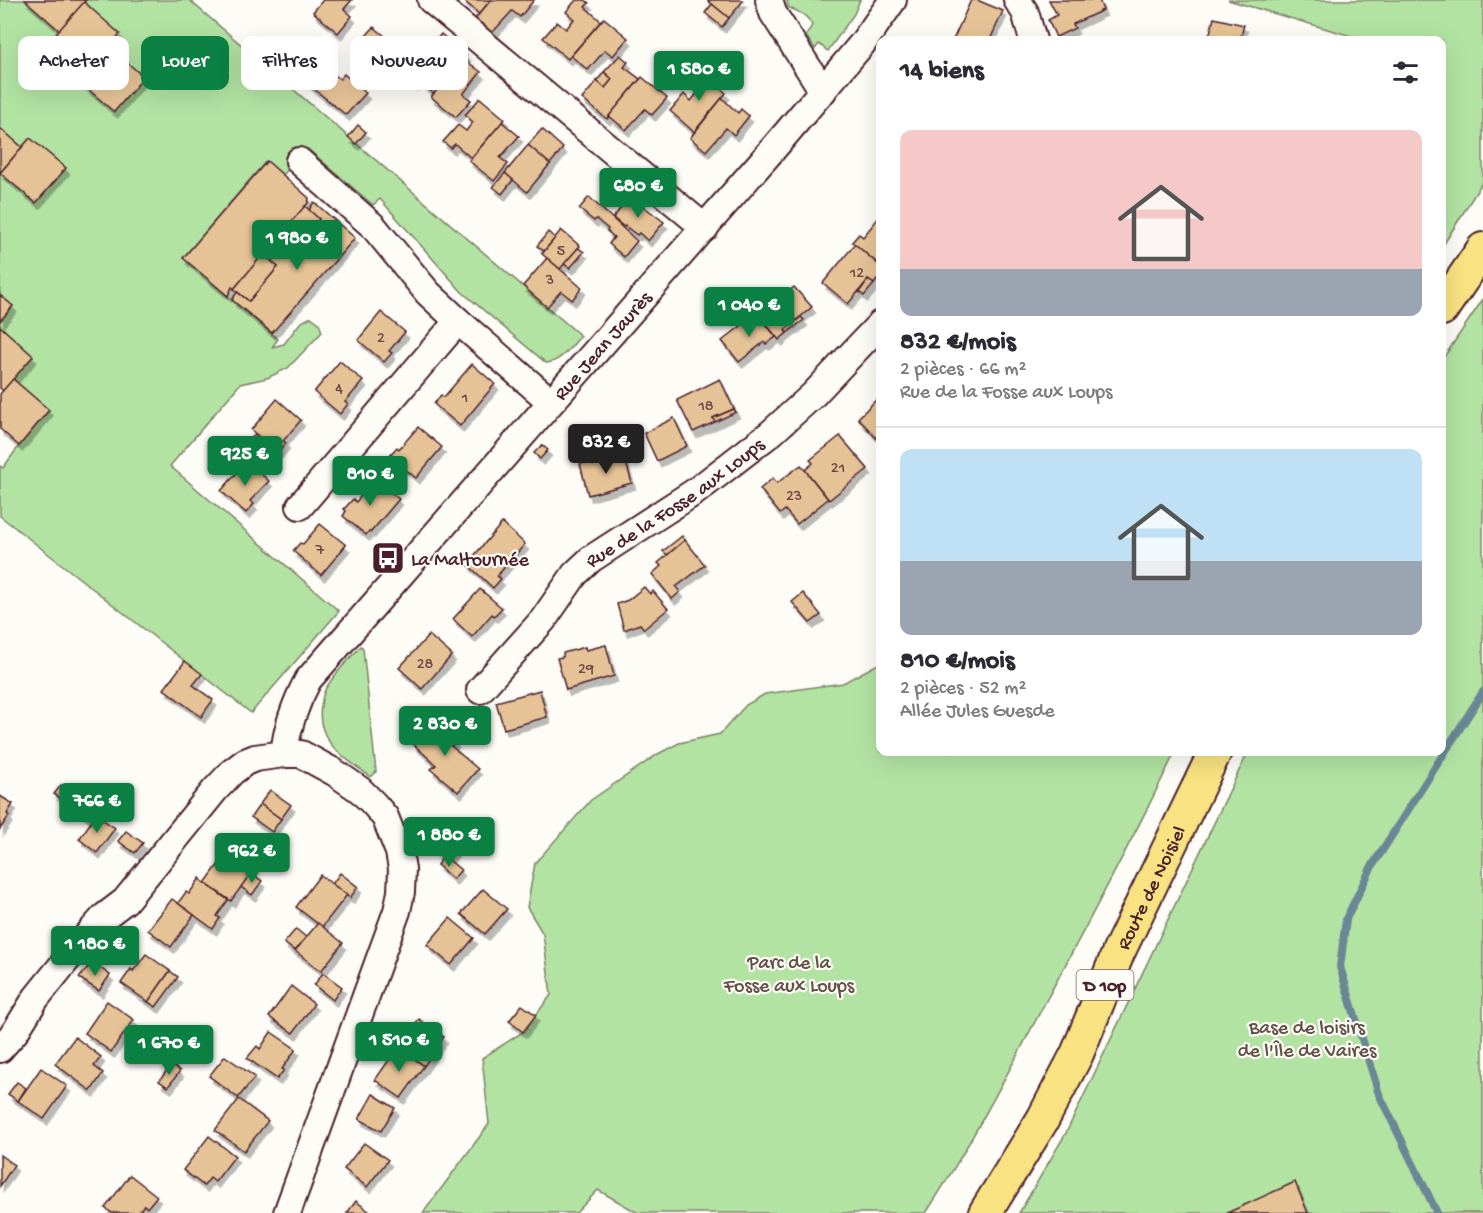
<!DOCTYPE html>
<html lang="fr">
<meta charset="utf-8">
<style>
body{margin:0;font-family:"Gochi Hand",sans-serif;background:#f2f2f3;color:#2b2b33;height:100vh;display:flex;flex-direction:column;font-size:22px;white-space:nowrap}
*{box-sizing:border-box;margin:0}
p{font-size:20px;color:#7c7c81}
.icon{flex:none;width:33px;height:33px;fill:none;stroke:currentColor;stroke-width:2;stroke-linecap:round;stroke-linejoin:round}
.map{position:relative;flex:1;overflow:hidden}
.side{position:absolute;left:876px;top:36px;width:570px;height:720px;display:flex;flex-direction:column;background:#fff;border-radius:12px;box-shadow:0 6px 24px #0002}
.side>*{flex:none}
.hud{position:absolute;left:18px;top:36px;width:570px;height:54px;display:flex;gap:12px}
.price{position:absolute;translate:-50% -51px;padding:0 14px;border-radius:6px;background:#0b8043;color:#fff;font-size:20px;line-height:39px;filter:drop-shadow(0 2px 3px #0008)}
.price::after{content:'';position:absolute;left:50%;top:36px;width:18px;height:14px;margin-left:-9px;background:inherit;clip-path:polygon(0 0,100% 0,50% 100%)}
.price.active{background:#222;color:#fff}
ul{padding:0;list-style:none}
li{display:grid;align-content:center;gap:12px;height:318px;padding:0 24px}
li+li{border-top:2px solid #e1e1e2}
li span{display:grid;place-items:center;height:186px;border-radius:12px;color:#555}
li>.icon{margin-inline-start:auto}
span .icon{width:108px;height:108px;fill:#fffc;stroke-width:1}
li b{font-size:26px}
h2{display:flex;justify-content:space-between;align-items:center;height:72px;padding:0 24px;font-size:26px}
.tag{padding:0 21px;border-radius:12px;background:#fff;box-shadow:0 6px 24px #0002;font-size:21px;line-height:54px}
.tag.active{background:#0b8043;color:#fff}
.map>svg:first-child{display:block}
</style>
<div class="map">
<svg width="1483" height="1213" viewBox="0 0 1483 1213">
<defs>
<filter id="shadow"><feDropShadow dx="3.5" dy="6" stdDeviation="0" flood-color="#0004"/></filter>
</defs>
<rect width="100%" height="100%" fill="#fdfcf7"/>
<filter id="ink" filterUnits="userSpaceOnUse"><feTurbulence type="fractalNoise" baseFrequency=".0167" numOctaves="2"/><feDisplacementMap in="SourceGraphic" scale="12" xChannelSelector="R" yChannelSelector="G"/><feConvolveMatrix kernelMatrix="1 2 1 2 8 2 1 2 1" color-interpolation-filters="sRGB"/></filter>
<g filter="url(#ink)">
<g fill="#b2e3a3" stroke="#7e8167" stroke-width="1.5">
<path d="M 0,0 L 189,0 L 581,336 C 571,346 561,362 546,363 L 462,292 L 380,199 L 373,205 L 308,149 L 283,175 L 266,161 L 183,258 L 278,339 L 272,347 L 284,344 L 300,323 L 311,317 L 319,323 L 322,332 L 288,368 L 267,378 L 240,384 L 170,466 L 339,611 L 251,713 L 0,516 L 0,466 L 3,468 L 19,446 L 49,410 L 13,379 L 33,356 L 0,326 L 0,321 L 13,306 L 0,295 L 0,173 L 36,203 L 66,168 L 30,138 L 22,147 L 0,128 Z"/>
<path d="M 787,0 L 860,0 L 854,14 L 828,51 L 819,44 L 815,49 L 806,36 L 812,25 C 806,13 799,13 788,7 Z"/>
<path d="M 1228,0 L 1483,0 L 1483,181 L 1442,247 L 1442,40 L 1365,40 Z"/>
<path d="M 1483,299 L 1483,1213 L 1019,1213 L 1066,1133 L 1248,752 L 1442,752 L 1442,360 Z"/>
<path d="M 361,646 L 363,648 L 376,772 L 371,777 C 346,759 315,742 321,706 C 322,699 323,691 328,685 C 337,671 350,658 361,646 Z"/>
<path d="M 880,663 L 880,752 L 1175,752 C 1135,836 1091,917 1047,999 C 1009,1071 971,1144 926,1213 L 638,1213 L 598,1190 L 576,1213 L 423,1213 L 489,1124 L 482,1058 L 523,1032 L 551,995 L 543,934 L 527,907 L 535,863 L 591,800 L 658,754 L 679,743 L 720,734 L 746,705 L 765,694 L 843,683 Z"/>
</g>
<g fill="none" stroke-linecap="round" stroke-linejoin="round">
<path stroke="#698794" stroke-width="8" d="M 1437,1213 L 1379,1094 L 1340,967 L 1346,919 L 1371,868 L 1483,692"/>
</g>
<g fill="#e6c397" stroke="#4a1f2b" stroke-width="1.5" filter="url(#shadow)">
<path d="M 25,0 L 86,0 L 60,31 Z"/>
<path d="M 323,0 L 352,0 L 344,9 L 352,16 L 338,33 L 313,12 Z"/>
<path d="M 463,0 L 491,0 L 479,14 Z"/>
<path d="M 491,0 L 534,0 L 520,17 L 512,11 L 492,33 L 475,19 Z"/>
<path d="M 576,0 L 585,0 L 589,3 L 585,7 L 601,21 L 568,59 L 543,38 L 557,22 L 566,29 L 574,19 L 566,12 Z"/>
<path d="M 707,0 L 742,0 L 743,1 L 729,18 Z"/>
<path d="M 971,0 L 977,0 L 1003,11 L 990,40 L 953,40 Z"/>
<path d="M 1049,0 L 1099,0 L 1103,10 L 1073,24 L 1075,28 L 1056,37 L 1048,20 L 1057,15 Z"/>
<path d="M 84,2 L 120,34 L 89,69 L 53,37 Z"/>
<path d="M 712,4 L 729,18 L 722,27 L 705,13 Z"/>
<path d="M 604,18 L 628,38 L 613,56 L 605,50 L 588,70 L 571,56 Z"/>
<path d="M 1214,18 L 1244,25 L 1240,40 L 1208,40 Z"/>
<path d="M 374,27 L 399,48 L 403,43 L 417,54 L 402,72 L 374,48 L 369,54 L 358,45 Z"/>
<path d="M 441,34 L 467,55 L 434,94 L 418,80 L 414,85 L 405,78 L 419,61 L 426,66 L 435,57 L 427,51 Z"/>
<path d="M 109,47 L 144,77 L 114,112 L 79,81 Z"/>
<path d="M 374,48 L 386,58 L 378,66 L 367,57 Z"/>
<path d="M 620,55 L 628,62 L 624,67 L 640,79 L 607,119 L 582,99 L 597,81 L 605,88 L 612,79 L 604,72 Z"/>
<path d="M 464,59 L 481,72 L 463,94 L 471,100 L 456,117 L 431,97 Z"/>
<path d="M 318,62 L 340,79 L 344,74 L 366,93 L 346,115 L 303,80 Z"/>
<path d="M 706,68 L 714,74 L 710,79 L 726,93 L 694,132 L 670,111 L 684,94 L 691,101 L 699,91 L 692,85 Z"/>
<path d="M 604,72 L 612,79 L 605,88 L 597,81 Z"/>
<path d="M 642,77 L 667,98 L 652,115 L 645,109 L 626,130 L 609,116 Z"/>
<path d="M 480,98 L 505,119 L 471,158 L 455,144 L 451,148 L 443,142 L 458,125 L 466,131 L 473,122 L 465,115 Z"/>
<path d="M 722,98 L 738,113 L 741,109 L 749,116 L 734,135 L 726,128 L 706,151 L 690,138 Z"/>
<path d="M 502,122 L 519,136 L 500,158 L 508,164 L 494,181 L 469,161 Z"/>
<path d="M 358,125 L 366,132 L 356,144 L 348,137 Z"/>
<path d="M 0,128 L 22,147 L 0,173 Z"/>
<path d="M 542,129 L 563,148 L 550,164 L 528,145 Z"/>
<path d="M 30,138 L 66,168 L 36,203 L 0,173 Z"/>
<path d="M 528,145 L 550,164 L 527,192 L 505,173 Z"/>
<path d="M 267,161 L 309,198 L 308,203 L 234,289 L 232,287 L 228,296 L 183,258 Z"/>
<path d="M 505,173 L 513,180 L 502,194 L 493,187 Z"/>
<path d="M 630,196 L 664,222 L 648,241 L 639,233 L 637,235 L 625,226 L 624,227 L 613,218 Z"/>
<path d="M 589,197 L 637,241 L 624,257 L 609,244 L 614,237 L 607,231 L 608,229 L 596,219 L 594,221 L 579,209 Z"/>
<path d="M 314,202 L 355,238 L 272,333 L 232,300 L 237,292 L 249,301 L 278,267 L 271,262 L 284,247 L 290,253 L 319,219 L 309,210 Z"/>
<path d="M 305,206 L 319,219 L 290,253 L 275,240 Z"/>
<path d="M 880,216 L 880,258 L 877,263 L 852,242 L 859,234 L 863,237 Z"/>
<path d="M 561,230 L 580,246 L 560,269 L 542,254 Z"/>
<path d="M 548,232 L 555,238 L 544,251 L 537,246 Z"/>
<path d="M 855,244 L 880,266 L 880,276 L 874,284 L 868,280 L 848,304 L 823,283 Z"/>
<path d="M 578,248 L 584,252 L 570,268 L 564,264 Z"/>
<path d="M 263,254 L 278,267 L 249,301 L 234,289 Z"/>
<path d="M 547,258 L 582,288 L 572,300 L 561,291 L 547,307 L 523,286 Z"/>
<path d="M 868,280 L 874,284 L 864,296 L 859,292 Z"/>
<path d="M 794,287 L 812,307 L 785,330 L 787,333 L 779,340 L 749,303 L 757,296 L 768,309 Z"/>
<path d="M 0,295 L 13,306 L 0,321 Z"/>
<path d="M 381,312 L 405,332 L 389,351 L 392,353 L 384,362 L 358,340 Z"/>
<path d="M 757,313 L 776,337 L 766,344 L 764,342 L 739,362 L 722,341 Z"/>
<path d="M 801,317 L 804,320 L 787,333 L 785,330 Z"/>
<path d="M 0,326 L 33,356 L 3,391 L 0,388 Z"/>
<path d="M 340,361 L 363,381 L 345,402 L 348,404 L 340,414 L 314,392 Z"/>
<path d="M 472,364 L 495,384 L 460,426 L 434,404 L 441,395 L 444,397 Z"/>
<path d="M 13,379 L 49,410 L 19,446 L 0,429 L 0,394 Z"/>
<path d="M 720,379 L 734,409 L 713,418 L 715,422 L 693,432 L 677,400 Z"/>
<path d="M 880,396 L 880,442 L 858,418 Z"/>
<path d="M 277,399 L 301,420 L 283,441 L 286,443 L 278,453 L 251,430 Z"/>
<path d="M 734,409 L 736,412 L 715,422 L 713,418 Z"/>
<path d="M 674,418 L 687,446 L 657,461 L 644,433 Z"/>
<path d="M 418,427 L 442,447 L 416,478 L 389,456 L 397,447 L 399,449 Z"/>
<path d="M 255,434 L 273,449 L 268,455 L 250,440 Z"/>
<path d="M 840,436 L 868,469 L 829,500 L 805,470 L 813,463 L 810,460 Z"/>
<path d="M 542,445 L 548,450 L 540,459 L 534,453 Z"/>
<path d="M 624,456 L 632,483 L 588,495 L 580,464 L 592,461 L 593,465 Z"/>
<path d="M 247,461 L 269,481 L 250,501 L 254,504 L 246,513 L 221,491 Z"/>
<path d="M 801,465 L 828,499 L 797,524 L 785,510 L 780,514 L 760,489 L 773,478 L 777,483 Z"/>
<path d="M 375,479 L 399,499 L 371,532 L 369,531 L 366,535 L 343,516 L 346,511 L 344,509 L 353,499 L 356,502 Z"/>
<path d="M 502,523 L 525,544 L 497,576 L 501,579 L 493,588 L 467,564 Z"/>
<path d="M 320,524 L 346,545 L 321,575 L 293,551 L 300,543 L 303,544 Z"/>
<path d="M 682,536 L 685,540 L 667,555 L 663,551 Z"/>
<path d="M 685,540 L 705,565 L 676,587 L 680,592 L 672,599 L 652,574 L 661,566 L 658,563 Z"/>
<path d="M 644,587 L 650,594 L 653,591 L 668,609 L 644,629 L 640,624 L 624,630 L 617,604 L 628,600 Z"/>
<path d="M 480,589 L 502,608 L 494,616 L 492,614 L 472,637 L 453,619 Z"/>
<path d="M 803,593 L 821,615 L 810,623 L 792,602 Z"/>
<path d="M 429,635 L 452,655 L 422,689 L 399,668 Z"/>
<path d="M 606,645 L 614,676 L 566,690 L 557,658 L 563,657 L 563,653 L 585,647 L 586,650 Z"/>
<path d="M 185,661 L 202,674 L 193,685 L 213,700 L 201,717 L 164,689 Z"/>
<path d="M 540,690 L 547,717 L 504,729 L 496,702 Z"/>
<path d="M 432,722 L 455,742 L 451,746 L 478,769 L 458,792 L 431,769 L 436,765 L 413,744 Z"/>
<path d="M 61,785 L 93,808 L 87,817 L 54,794 Z"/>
<path d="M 270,790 L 291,805 L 281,819 L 260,804 Z"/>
<path d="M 0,796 L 13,804 L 7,814 L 9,816 L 0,829 Z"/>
<path d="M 260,804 L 281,819 L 272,832 L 251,817 Z"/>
<path d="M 96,815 L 115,828 L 97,853 L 79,839 Z"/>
<path d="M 428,821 L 441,833 L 446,826 L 463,841 L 448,859 L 418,833 Z"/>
<path d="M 126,831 L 143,843 L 135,853 L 118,841 Z"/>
<path d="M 226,854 L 252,872 L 231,901 L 205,883 Z"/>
<path d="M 444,856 L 461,870 L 453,879 L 437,865 Z"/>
<path d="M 251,873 L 262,881 L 252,895 L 241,887 Z"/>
<path d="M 340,873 L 358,887 L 350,898 L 332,884 Z"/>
<path d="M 320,875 L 347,895 L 322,927 L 296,907 Z"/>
<path d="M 200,878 L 203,882 L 228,900 L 217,916 L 220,918 L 213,929 L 178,903 L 186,892 L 189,894 Z"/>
<path d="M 483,889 L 507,909 L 485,934 L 461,914 Z"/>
<path d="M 172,899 L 194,915 L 171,947 L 148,930 Z"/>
<path d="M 450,918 L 474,938 L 451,965 L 427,945 Z"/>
<path d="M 318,923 L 343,943 L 321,971 L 295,951 Z"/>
<path d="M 296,929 L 306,937 L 295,951 L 284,943 Z"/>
<path d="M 146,954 L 170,971 L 148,1002 L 121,983 L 131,969 L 133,971 Z"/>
<path d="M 92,962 L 110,975 L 99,991 L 79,978 Z"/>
<path d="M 170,971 L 178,977 L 156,1007 L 148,1002 Z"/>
<path d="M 323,973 L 342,987 L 333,1000 L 314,985 Z"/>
<path d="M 291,986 L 314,1004 L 293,1033 L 269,1017 Z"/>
<path d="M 107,1001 L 134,1020 L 111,1052 L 85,1033 Z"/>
<path d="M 522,1005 L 536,1015 L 523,1032 L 509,1021 Z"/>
<path d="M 419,1019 L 444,1037 L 424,1066 L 398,1047 Z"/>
<path d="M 271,1032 L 296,1049 L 282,1069 L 284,1070 L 277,1079 L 247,1058 L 257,1046 L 260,1049 Z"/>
<path d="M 75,1037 L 101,1057 L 94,1066 L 103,1073 L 91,1091 L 55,1064 Z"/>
<path d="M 398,1047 L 424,1066 L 401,1098 L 375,1080 Z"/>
<path d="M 225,1056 L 255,1077 L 238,1098 L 209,1076 Z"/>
<path d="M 171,1065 L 180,1071 L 168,1087 L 159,1081 Z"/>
<path d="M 41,1068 L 67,1086 L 44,1119 L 18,1101 Z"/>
<path d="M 17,1082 L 26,1088 L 18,1101 L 8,1094 Z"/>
<path d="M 373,1094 L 395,1108 L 381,1131 L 359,1119 Z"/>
<path d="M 239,1099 L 268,1121 L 244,1151 L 215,1130 Z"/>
<path d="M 209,1136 L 235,1156 L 215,1182 L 210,1178 L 204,1186 L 183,1170 Z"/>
<path d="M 364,1143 L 388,1160 L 367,1187 L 344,1169 Z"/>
<path d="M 0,1155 L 14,1165 L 0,1186 Z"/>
<path d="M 130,1175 L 157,1196 L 147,1208 L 144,1205 L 138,1213 L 112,1213 L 105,1208 Z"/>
<path d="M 1295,1182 L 1308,1213 L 1227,1213 Z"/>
<path d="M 356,1201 L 371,1213 L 347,1213 Z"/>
</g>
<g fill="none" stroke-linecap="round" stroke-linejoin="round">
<g stroke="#4a1f2b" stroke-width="30">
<g id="minor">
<path d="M 431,0 L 705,228"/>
<path d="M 769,0 L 773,13 L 823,91"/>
<path d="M 1017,0 L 1025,12 L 1033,40"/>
<path d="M 299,161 L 373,226 L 428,293 L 458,321 L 550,401"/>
<path d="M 300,506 L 458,321"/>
<path id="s1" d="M 480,690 L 543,620 L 575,574 L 591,559 L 696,491 L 771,433 L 813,395 L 880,324"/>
<path id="s2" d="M 284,754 C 287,726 295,704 308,680 L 773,149 L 862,44 L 893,0"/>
<path d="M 0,1049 L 15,1032 L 36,998 L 77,947 L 104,917 L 125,901 L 215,790 L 232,772 L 245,762 L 255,758 L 284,754 L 301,754 L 334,772 L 360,790 L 374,804 L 385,817 L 399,852 L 402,869 L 401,892 L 397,911 L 287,1213"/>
</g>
</g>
<g stroke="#4a1f2b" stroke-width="36">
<g id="major">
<path d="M 1442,309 L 1483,249"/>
<path id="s3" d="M 985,1213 L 1043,1119 L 1077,1054 L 1119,951 L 1215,752"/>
</g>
</g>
<use href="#minor" stroke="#fdfcf7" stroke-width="26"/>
<use href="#major" stroke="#f8e281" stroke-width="32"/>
</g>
</g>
<defs>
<g id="bus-square" transform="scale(1.725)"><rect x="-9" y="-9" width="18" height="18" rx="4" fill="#4a1f2b" stroke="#fdfcf7"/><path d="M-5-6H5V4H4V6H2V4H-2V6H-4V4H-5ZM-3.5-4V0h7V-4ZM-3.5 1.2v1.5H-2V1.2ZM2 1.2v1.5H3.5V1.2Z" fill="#fff"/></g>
</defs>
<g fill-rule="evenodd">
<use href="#bus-square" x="388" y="558"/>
</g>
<g text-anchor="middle" stroke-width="4.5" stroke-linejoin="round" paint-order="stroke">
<g font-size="16" fill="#714846">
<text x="561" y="255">5</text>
<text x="857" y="277">12</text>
<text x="550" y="284">3</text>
<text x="381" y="342">2</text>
<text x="339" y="393">4</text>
<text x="465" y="402">1</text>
<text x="706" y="410">18</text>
<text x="838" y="472">21</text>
<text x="794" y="500">23</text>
<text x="320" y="554">7</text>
<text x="425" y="668">28</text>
<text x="586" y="673">29</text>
</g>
<rect fill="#fdfcf7" stroke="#806168" stroke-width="1.5" x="1076.5" y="970" width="57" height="30" rx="4.5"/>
<g font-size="18" font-weight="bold" fill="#4a1f2b">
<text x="1105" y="991">D 10p</text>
</g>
<g font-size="20" fill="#4a1f2b" stroke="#fdfcf7">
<text dy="7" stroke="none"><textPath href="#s2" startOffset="524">Rue Jean Jaurès</textPath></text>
<text dy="7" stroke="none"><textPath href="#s1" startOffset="273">Rue de la Fosse aux Loups</textPath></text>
<text dy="7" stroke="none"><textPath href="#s3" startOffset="366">Route de Noisiel</textPath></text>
</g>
<g font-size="20" fill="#4a1f2b" stroke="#fdfcf7" text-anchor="start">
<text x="411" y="565">La Maltournée</text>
</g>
<g font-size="20" fill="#645049" stroke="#fdfcf7">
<text x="789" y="968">Parc de la<tspan x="789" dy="23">Fosse aux Loups</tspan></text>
<text x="1307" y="1033">Base de loisirs<tspan x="1307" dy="23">de l'Île de Vaires</tspan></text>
</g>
</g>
</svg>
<b class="price" style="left:699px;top:102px">1 580 €</b>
<b class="price" style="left:638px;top:219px">680 €</b>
<b class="price" style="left:297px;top:271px">1 980 €</b>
<b class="price" style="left:749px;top:338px">1 040 €</b>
<b class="price active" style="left:606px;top:475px">832 €</b>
<b class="price" style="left:245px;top:487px">925 €</b>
<b class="price" style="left:370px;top:507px">810 €</b>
<b class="price" style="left:445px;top:757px">2 830 €</b>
<b class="price" style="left:97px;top:834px">766 €</b>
<b class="price" style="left:449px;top:868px">1 880 €</b>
<b class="price" style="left:252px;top:884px">962 €</b>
<b class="price" style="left:95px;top:977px">1 180 €</b>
<b class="price" style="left:399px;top:1073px">1 510 €</b>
<b class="price" style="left:169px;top:1076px">1 670 €</b>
<div class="hud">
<a class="tag">Acheter</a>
<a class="tag active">Louer</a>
<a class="tag">Filtres</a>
<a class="tag">Nouveau</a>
</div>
<section class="side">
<h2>14 biens<svg class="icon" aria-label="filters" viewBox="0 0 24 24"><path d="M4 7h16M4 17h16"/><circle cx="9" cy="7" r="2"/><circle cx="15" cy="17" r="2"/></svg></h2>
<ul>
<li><span style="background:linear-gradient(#f6c9c9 75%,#9aa5b1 0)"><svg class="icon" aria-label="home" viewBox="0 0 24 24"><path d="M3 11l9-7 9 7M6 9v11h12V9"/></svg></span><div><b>832 €/mois</b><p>2 pièces · 66 m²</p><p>Rue de la Fosse aux Loups</p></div></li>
<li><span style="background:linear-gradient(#bfe0f5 60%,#9aa5b1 0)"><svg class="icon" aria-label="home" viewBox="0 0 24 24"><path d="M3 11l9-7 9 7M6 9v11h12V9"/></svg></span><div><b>810 €/mois</b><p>2 pièces · 52 m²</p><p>Allée Jules Guesde</p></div></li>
</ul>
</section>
</div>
